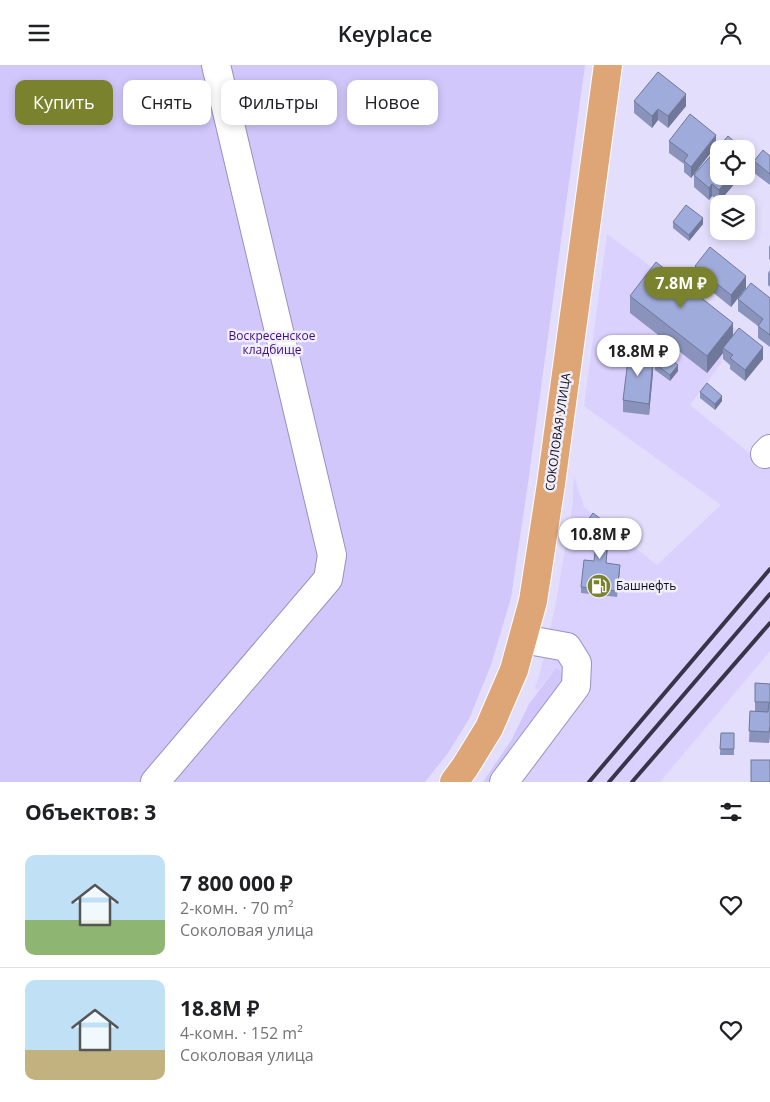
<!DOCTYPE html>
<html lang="ru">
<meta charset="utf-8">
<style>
body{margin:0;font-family:"Open Sans",sans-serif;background:#f2f2f2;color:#202124;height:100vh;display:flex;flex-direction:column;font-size:19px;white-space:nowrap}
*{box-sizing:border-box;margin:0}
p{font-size:16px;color:#757577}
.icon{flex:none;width:28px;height:28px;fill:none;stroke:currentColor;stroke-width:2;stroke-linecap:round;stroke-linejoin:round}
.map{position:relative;height:717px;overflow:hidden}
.drawer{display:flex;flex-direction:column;background:#fff;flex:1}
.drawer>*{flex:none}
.hud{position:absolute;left:15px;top:15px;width:500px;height:45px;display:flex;gap:10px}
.fabs{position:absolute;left:710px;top:75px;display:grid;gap:10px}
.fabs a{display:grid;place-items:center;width:45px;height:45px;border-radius:10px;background:#fff;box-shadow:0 2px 8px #0003;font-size:25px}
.price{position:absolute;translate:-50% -42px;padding:0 11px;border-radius:18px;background:#fff;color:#222;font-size:16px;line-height:32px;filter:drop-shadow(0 1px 2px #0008)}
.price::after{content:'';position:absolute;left:50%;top:30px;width:15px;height:11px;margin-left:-8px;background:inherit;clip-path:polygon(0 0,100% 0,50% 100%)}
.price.active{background:#7b822d;color:#fff}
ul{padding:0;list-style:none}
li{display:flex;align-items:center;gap:15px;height:125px;padding:0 25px}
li+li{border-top:1px solid #e0e0e0}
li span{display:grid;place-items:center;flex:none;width:140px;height:100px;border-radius:10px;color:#555}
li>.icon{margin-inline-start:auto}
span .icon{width:60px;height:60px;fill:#fffc;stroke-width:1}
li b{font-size:21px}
h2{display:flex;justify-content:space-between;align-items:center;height:60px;padding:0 25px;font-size:21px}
.tag{padding:0 18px;border-radius:10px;background:#fff;box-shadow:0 2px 8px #0003;font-size:18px;line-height:45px}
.tag.active{background:#7b822d;color:#fff}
header{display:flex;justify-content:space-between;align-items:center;height:65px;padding:0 25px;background:#fff;font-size:22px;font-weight:600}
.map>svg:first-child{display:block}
</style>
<header><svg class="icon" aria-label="menu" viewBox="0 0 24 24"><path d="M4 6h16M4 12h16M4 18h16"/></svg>Keyplace<svg class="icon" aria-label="person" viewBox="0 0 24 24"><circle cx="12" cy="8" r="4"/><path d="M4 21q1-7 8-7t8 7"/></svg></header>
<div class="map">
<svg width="770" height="717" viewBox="0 0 770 717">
<rect width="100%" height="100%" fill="#e4defd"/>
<path fill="#dad1ff" d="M 607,169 L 741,268 L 721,295 L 722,297 L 690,340 L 763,399 L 770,394 L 770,586 L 660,717 L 495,717 L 556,603 L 538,625 L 535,623 L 540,608 L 555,542 L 572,444 L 574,411 L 584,442 L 657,500 L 721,440 L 584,341 Z"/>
<g fill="#d1c7fb">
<path d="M 0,0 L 585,0 L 528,418 L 511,533 L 491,600 L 469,654 L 448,688 L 425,717 L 0,717 Z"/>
<path d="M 556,603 L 572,614 L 495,717 L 483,717 L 512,674 L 529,639 Z"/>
</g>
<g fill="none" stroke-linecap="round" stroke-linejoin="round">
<g stroke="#9a90bf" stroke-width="30">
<g id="minor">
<path d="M 765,389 L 770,384"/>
<path d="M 155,717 L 328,514 L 332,490 L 216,0"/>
<path d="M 504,717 L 576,621 L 577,598 L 567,582 L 523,574"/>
</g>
</g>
<g stroke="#fff" stroke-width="30">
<path id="major" d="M 454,717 L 465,702 L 489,663 L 514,605 L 533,536 L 551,419 L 608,0"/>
</g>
<use href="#minor" stroke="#fff" stroke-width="28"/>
<use href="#major" stroke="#dea677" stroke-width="28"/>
<g stroke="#393548" stroke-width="4">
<path d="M 589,717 L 770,504"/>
<path d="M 609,717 L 770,529"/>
<path d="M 632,717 L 770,558"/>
</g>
</g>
<g fill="#8993bb">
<path d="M 634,36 L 686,41 L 668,63 L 658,55 L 652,63 L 634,48 Z"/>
<path d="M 669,76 L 716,81 L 691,113 L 684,107 L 684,99 L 669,88 Z"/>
<path d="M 770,91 L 770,120 L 754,108 L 754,96 Z"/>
<path d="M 694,110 L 719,111 L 741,111 L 719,137 L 712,131 L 709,135 L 694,122 Z"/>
<path d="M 673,157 L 703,159 L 689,176 L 673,163 Z"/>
<path d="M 770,180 L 770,195 L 769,194 L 769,182 Z"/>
<path d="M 695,201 L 746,223 L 731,242 L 695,213 Z"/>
<path d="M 770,205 L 770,222 L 768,220 L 768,208 Z"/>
<path d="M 630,231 L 733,270 L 763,294 L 745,316 L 730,304 L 730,300 L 723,294 L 723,288 L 707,308 L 630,248 Z"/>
<path d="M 770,233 L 770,282 L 758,273 L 758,261 L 738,246 L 738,234 Z"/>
<path d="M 655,299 L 678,306 L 670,316 L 655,305 Z"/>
<path d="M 653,307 L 649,350 L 623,347 L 623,335 Z"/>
<path d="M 700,327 L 722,336 L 715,345 L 700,333 Z"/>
<path d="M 588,455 L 614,470 L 608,478 L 606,498 L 620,506 L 617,532 L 581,528 L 581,522 L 594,496 L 597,477 L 589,471 Z"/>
<path d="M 755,618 L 770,619 L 770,672 L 769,678 L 749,677 L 750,646 L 755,646 Z"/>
<path d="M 721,668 L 734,668 L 734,690 L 720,690 Z"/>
</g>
<g fill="#6f7899">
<path d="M 686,29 L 686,41 L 668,63 L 668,51 Z"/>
<path d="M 658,44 L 658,55 L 652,63 L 652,51 Z"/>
<path d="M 716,70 L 716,81 L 691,113 L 691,102 Z"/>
<path d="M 749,90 L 749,101 L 746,105 L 746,93 Z"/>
<path d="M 730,111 L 741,111 L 719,137 L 719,125 Z"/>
<path d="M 712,119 L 712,131 L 709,135 L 709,123 Z"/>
<path d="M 703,153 L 703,159 L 689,176 L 689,170 Z"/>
<path d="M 746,211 L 746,223 L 731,242 L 731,230 Z"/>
<path d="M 733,258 L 733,275 L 723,283 L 723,288 L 707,308 L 707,291 Z"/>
<path d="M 763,282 L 763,294 L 745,316 L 745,305 Z"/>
<path d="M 653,295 L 653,307 L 649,350 L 649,339 Z"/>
<path d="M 678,300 L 678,306 L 670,316 L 670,310 Z"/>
<path d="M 722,331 L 722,336 L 715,345 L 715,339 Z"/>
<path d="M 614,464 L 614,470 L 608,478 L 606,504 L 608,472 Z"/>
</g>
<g fill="#9fabda" stroke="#6f7899">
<path d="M 658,7 L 686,29 L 668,51 L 658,44 L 652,51 L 634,36 Z"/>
<path d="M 690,49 L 716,70 L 691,102 L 684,96 L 688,90 L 669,76 Z"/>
<path d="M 728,71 L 743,84 L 719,84 L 719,111 L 730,111 L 719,125 L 712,119 L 709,123 L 694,110 Z"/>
<path d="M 763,85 L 770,91 L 770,109 L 754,96 Z"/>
<path d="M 746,87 L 749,90 L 746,93 Z"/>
<path d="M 686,140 L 703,153 L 689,170 L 673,157 Z"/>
<path d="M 710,182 L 746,211 L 731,230 L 695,201 Z"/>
<path d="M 656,197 L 733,258 L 707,291 L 630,231 Z"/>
<path d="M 751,218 L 770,233 L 770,270 L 758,261 L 763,254 L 738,234 Z"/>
<path d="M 739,263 L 763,282 L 745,305 L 730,293 L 733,290 L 723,283 Z"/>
<path d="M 630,279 L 653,295 L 649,339 L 623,335 Z"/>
<path d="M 662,288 L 678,300 L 670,310 L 655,299 Z"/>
<path d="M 707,318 L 722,331 L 715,339 L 700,327 Z"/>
<path d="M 593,448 L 614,464 L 608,472 L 606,498 L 620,500 L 617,526 L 581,522 L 584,495 L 594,496 L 597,471 L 589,465 L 588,455 Z"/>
<path d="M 755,618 L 770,619 L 770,660 L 769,667 L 749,666 L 750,646 L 768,647 L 769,637 L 755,637 Z"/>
<path d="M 721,668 L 734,668 L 734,684 L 720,684 Z"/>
<rect x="751" y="695" width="19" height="22"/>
</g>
<defs>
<g id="fuel-disc" transform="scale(1.25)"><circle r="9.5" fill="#7b822d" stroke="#f0eff9"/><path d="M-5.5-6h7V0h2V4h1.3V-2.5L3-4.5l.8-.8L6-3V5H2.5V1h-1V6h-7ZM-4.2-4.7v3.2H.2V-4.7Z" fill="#fff"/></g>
</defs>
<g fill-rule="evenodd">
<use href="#fuel-disc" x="599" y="521"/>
</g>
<g text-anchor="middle" stroke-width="5" stroke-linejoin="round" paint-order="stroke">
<g font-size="12" fill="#3e0e80" stroke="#f0eff9">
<text x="272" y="275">Воскресенское<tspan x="272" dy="14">кладбище</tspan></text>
</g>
<g font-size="12" fill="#100c1d" stroke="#f0eff9">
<text transform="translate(558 367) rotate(-82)" y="4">СОКОЛОВАЯ УЛИЦА</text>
</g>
<g font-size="12" fill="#100c1d" stroke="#f0eff9" text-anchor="start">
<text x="616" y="525">Башнефть</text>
</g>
</g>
</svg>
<div class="fabs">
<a><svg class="icon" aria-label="locate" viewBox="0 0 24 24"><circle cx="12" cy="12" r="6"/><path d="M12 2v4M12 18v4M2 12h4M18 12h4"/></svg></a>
<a><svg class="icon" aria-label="layers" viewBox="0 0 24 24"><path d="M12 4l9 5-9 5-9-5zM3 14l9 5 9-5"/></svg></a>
</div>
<b class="price active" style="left:681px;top:244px">7.8M ₽</b>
<b class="price" style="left:638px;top:312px">18.8M ₽</b>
<b class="price" style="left:600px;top:495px">10.8M ₽</b>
<div class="hud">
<a class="tag active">Купить</a>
<a class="tag">Снять</a>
<a class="tag">Фильтры</a>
<a class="tag">Новое</a>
</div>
</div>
<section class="drawer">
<h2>Объектов: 3<svg class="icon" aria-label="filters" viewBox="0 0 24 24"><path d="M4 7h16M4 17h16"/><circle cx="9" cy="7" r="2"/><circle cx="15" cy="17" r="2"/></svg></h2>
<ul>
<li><span style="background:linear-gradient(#bfe0f5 65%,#8fb573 0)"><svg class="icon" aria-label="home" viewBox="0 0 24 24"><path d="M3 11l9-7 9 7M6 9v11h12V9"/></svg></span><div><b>7 800 000 ₽</b><p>2-комн. · 70 m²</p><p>Соколовая улица</p></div><svg class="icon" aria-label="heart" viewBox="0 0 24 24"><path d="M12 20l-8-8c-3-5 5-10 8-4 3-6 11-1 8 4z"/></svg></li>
<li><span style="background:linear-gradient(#bfe0f5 70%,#c2b280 0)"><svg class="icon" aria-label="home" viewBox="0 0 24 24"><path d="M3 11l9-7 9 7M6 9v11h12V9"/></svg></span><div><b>18.8M ₽</b><p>4-комн. · 152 m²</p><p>Соколовая улица</p></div><svg class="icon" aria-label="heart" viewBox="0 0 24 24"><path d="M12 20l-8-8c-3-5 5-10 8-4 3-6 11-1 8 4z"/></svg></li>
</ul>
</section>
